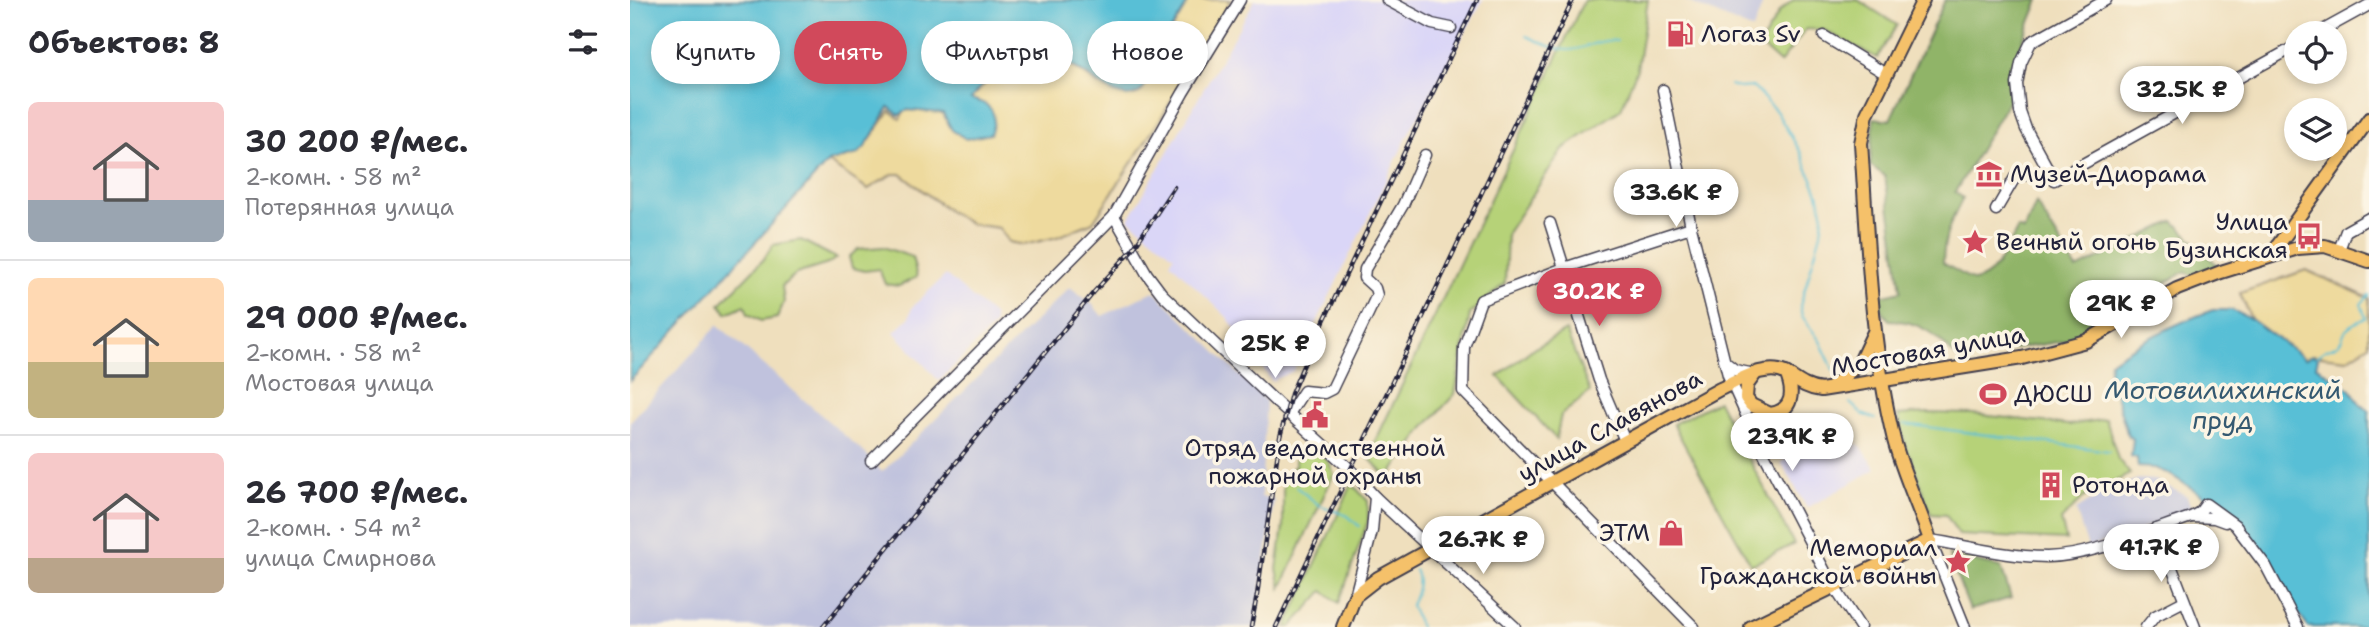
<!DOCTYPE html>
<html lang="ru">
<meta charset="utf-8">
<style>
body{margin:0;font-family:"Shantell Sans",sans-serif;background:#f2f2f3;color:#2b2b33;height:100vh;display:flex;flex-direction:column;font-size:26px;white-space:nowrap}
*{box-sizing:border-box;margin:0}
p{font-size:23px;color:#7c7c81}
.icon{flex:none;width:38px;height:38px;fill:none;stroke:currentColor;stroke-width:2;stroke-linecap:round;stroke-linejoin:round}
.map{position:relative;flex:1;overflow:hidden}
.sheet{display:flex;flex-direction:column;background:#fff;width:630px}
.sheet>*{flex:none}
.top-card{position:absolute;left:21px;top:21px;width:665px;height:63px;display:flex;gap:14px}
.tools{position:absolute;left:1654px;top:21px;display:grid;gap:14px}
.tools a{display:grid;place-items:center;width:63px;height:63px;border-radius:50%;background:#fff;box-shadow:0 4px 10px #0003;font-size:35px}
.price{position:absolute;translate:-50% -60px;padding:0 16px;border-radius:24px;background:#fff;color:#222;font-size:23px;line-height:46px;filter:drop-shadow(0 2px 4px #0008)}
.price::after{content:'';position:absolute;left:50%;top:42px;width:21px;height:16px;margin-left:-10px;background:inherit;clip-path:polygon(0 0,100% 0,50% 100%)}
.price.current{background:#d1495b;color:#fff}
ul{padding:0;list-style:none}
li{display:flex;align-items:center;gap:21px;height:175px;padding:0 28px}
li+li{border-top:2px solid #e1e1e2}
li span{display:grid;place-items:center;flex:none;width:196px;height:140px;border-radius:10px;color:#555}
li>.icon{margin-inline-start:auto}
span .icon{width:84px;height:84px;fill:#fffc;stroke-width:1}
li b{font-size:30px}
h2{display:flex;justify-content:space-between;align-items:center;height:84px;padding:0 28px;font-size:30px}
.chip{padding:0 24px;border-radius:32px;background:#fff;box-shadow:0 4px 10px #0003;font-size:24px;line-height:63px}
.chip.current{background:#d1495b;color:#fff}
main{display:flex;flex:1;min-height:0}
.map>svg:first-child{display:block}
</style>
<main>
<section class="sheet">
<h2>Объектов: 8<svg class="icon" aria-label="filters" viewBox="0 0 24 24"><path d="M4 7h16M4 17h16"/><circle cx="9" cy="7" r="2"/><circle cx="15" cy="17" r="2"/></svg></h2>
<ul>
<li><span style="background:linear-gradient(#f6c9c9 70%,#9aa5b1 0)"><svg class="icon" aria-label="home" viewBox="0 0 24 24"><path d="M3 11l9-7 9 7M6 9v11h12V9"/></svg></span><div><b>30 200 ₽/мес.</b><p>2-комн. · 58 m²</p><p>Потерянная улица</p></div></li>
<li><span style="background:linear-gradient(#ffd9b3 60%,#c2b280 0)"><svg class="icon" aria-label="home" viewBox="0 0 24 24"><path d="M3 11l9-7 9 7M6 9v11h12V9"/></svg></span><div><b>29 000 ₽/мес.</b><p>2-комн. · 58 m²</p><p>Мостовая улица</p></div></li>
<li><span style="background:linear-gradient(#f6c9c9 75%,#b9a48a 0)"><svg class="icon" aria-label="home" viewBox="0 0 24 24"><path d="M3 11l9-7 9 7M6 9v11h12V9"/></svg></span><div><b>26 700 ₽/мес.</b><p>2-комн. · 54 m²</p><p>улица Смирнова</p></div></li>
</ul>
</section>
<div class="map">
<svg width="1739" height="627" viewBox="0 0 1739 627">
<rect width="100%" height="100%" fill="#fcf5e5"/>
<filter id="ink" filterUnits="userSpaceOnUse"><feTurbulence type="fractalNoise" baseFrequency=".0143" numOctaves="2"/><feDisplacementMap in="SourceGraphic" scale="14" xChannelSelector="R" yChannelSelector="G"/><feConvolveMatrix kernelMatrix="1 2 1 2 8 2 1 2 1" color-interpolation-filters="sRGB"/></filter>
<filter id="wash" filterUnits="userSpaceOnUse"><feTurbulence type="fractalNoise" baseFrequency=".00686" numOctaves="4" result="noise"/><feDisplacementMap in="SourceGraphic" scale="28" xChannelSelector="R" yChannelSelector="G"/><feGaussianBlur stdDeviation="1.57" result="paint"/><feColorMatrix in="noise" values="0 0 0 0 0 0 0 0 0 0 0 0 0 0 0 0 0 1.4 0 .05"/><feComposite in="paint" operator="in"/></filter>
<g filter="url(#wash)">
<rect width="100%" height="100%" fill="#efdfbd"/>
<g fill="#dad6f7">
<path d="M 625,0 L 853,0 L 781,129 L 663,371 L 642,381 L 597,317 L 540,262 L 544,256 L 499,219 Z"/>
<path d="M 316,275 L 364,316 L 364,325 L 309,381 L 264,332 L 279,318 L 282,307 Z"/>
<path d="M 1201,433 L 1231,446 L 1246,469 L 1177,508 L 1151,462 Z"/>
</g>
<g fill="#c0c2dd">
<path d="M 1054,0 L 1134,0 L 1123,30 Z"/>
<path d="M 440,287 L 462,304 L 472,316 L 524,291 L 636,401 L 631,497 L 644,499 L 625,627 L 0,627 L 0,422 L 88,325 L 237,455 L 252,472 Z"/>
<path d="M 1509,479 L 1525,480 L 1557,496 L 1562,511 L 1458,548 L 1446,510 L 1483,487 Z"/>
</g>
<g fill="#b6d278" stroke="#6c7a5a" stroke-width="2">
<path d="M 954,0 L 1018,0 L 1007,69 L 991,109 L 933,149 L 877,233 L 875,283 L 840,314 L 825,394 L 795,427 L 758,478 L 738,457 Z"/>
<path d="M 1163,0 L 1228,0 L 1267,25 L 1247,58 L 1194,30 L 1176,29 L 1150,63 L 1130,45 L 1150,11 Z"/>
<path d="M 171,240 L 206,258 L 198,264 L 166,274 L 152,286 L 154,302 L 147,318 L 131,321 L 118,314 L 115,305 L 97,313 L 90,304 L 133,260 L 143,245 Z"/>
<path d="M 253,247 L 282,257 L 287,277 L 269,286 L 255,284 L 249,269 L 235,271 L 222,268 L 219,257 L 228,249 Z"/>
<path d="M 936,331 L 960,392 L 931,415 L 926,439 L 868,376 L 901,350 Z"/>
<path d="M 1088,401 L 1164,544 L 1121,565 L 1043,424 Z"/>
<path d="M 1297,413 L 1343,414 L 1439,425 L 1476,419 L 1488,459 L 1500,474 L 1454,497 L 1431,520 L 1436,540 L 1329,535 L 1316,515 L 1301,514 L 1280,455 L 1277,454 L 1268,415 Z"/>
<path d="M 678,448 L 684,448 L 699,462 L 704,474 L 651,588 L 647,569 L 653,527 L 653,477 L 665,466 L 665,456 Z"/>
<path d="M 722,484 L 738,501 L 738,521 L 709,603 L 693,591 L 661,627 L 656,627 Z"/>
</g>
<g fill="#90b468" stroke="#596b52" stroke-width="2">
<path d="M 1315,0 L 1409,0 L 1394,37 L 1382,70 L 1381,97 L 1325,192 L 1333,198 C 1320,223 1314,234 1313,263 L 1344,281 C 1367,276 1377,247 1388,228 L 1394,231 L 1406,203 L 1447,269 L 1544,221 L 1589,267 L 1562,275 L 1554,272 L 1454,331 L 1454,336 L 1447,339 L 1327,358 C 1305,335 1292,321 1259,320 L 1250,307 L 1250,296 L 1271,291 L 1255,176 L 1240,165 L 1244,118 L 1260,120 Z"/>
<path d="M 1319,556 L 1371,567 L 1381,598 L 1340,610 Z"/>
</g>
<g fill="#eeda9e" stroke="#887e6c" stroke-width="2">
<path d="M 559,0 L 601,0 L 534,113 L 463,222 L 427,237 L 394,245 L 379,242 L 369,228 L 341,224 L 320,212 L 271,174 L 263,174 L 238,189 L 198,162 L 217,157 L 235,146 L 260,111 L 270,119 L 274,111 L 277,110 L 313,113 L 322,130 L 336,139 L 360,134 L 340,99 L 359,80 L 385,71 L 427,62 L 438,63 L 468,84 L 504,96 L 512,91 L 522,64 Z"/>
<path d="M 1676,270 L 1739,298 L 1739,345 L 1717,359 L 1682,355 L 1675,359 L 1621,319 L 1610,293 Z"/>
</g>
<g fill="#58bfd6" stroke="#3d7088" stroke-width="2">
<path d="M 0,0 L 559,0 C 548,22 530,42 522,65 C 518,75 518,87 508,93 C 487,106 455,70 437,63 C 420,57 375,71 359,80 C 351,84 346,92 341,99 C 362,104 369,113 360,134 L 336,139 L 322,130 L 313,113 L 277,110 L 269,115 L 259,107 L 235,147 L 228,154 L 198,162 L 0,381 Z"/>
<path d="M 1583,310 L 1602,310 L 1621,319 L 1675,359 L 1682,355 L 1688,358 L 1686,366 L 1721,390 L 1731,405 L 1739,411 L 1739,627 L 1678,627 L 1670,616 L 1643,566 L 1606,516 L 1539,474 L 1525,468 L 1508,467 L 1507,458 L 1501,456 L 1503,439 L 1498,436 L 1479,372 L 1480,362 C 1512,340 1546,323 1583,310 Z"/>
</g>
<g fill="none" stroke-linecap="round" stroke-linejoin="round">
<g stroke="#58bfd6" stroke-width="2">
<path d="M 896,36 C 909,41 924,50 938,50 C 955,50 968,38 987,41"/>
<path d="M 1100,85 L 1109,88 L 1123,87 L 1146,111 L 1170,151 L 1188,193 L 1193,216 L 1191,233 L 1170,306 L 1172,316 L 1190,341 L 1204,371"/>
<path d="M 1686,357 C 1696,347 1697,351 1707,345 C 1713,341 1712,335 1716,330 C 1720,323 1729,322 1736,318 L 1731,304 L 1739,295"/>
<path d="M 1220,403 L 1232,414 L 1245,419"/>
<path d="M 1274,424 L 1479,451"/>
<path d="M 666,487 L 689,505 L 718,516 L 729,526"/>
<path d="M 785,570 C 791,581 786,595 781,605 L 790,627"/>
</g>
</g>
</g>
<g filter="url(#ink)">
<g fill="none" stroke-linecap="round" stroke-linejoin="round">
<g stroke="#413e4e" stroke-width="13">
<g id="minor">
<path d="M 757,0 L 802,24 L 821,28"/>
<path d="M 1476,0 L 1401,42 L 1391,63 L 1387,84 L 1390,112 L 1396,129 L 1424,180 L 1666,46"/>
<path d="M 1688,33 L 1739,5"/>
<path d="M 1194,36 L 1256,74"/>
<path d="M 1033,90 L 1061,227 L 1098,375 L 1131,448 L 1199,579 L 1230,627"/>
<path d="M 1366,210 L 1387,174 L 1410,176"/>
<path d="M 484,216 L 517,274 L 532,294 L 647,403 L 721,470 L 745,497 L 885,627"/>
<path d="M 920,223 L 969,380 L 995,441"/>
<path d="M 1061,227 L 934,268 L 851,300 L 834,347 L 833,391 L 1064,627"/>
<path d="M 1709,250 L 1716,231 L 1739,218"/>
<path d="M 1095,362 L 1105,370 L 1125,374"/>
<path d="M 659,414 L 674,391 L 694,393 L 702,389 L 747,295 L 745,288 L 734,278 L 735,269 L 773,205 L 795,155"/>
<path d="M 1129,442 L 1134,427 L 1147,413"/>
<path d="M 241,461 L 484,216 L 553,93 L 610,0"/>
<path d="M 1562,517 L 1584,518 L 1595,522"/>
<path d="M 1527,529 L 1565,627"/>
<path d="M 1300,540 C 1339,546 1378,557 1417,557 C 1461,556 1519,531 1561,517 L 1570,512 L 1576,504 L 1605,525 L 1636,566 L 1668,627"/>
<path d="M 1300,540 L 1335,627"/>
<path d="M 725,596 L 742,531 L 745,497"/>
<path d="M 1516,627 L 1525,616 L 1554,601"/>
</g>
</g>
<g stroke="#413e4e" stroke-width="16">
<g id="major">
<path d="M 1641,255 L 1739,119"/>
<path d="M 1125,374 L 1117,385 L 1116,398 L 1121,405 L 1140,414 C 1164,411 1164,391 1156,373"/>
<path d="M 1200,388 L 1229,364 L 1244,332"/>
<path d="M 713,627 L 725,596 L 748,578 L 1090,389 C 1108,381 1137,362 1157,374 C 1169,382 1176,388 1191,390 L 1392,358 L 1456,341 L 1547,289 L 1591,272 L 1668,248 L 1695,246 L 1739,261"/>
<path d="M 1121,627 L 1300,540 C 1289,507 1273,474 1264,440 C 1240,343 1238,243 1231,143 L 1237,114 L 1293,0"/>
</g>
</g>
<use href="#minor" stroke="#fff" stroke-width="10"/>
<use href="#major" stroke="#f5c16b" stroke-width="12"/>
<g stroke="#22223b" stroke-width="4.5">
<g id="rail">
<path d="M 193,627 L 464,292 L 503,249 L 544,187"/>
<path d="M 621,627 L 627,595 L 650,437 L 661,394 L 680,350 L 847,0"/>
<path d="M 646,627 L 943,0"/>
</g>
</g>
<use href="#rail" stroke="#fcf5e5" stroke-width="2" stroke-dasharray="5" stroke-linecap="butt"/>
</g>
</g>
<defs>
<g id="fuel-bare" transform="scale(2.1)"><path d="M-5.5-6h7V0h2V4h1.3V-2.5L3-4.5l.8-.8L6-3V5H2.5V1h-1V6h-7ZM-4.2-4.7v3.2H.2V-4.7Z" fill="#d1495b" stroke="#fcf5e5" stroke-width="2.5" paint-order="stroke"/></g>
<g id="museum-bare" transform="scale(2.1)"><path d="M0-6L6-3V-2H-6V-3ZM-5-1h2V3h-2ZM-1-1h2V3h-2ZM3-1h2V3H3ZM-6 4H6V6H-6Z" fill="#d1495b" stroke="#fcf5e5" stroke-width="2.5" paint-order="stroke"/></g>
<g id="bus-bare" transform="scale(2.1)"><path d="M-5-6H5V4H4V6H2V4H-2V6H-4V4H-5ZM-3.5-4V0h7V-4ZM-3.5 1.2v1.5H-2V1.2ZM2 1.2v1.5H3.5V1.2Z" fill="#d1495b" stroke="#fcf5e5" stroke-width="2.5" paint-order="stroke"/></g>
<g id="sight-bare" transform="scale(2.1)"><path d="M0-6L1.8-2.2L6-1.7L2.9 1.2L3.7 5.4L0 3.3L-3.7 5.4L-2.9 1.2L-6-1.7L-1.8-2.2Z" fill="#d1495b" stroke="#fcf5e5" stroke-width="2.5" paint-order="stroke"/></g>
<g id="stadium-bare" transform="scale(2.1)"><path d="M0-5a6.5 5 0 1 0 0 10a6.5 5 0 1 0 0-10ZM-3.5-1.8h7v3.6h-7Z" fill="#d1495b" stroke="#fcf5e5" stroke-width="2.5" paint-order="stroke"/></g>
<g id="civic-bare" transform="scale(2.1)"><path d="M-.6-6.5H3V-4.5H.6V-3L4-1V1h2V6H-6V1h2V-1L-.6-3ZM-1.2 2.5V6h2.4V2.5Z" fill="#d1495b" stroke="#fcf5e5" stroke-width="2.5" paint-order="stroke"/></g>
<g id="building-bare" transform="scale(2.1)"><path d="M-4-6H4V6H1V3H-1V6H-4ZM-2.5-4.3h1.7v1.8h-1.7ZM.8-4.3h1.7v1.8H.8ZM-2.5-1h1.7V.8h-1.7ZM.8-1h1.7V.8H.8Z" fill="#d1495b" stroke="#fcf5e5" stroke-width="2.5" paint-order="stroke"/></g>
<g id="shop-bare" transform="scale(2.1)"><path d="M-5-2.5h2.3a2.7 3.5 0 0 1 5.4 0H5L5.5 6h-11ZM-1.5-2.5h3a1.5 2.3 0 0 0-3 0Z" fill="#d1495b" stroke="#fcf5e5" stroke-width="2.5" paint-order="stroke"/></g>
</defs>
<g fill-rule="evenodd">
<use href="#fuel-bare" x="1050" y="34"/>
<use href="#museum-bare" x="1359" y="174"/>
<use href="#bus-bare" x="1679" y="236"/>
<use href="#sight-bare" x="1345" y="242"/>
<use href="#stadium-bare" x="1363" y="394"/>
<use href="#civic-bare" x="685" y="415"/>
<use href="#building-bare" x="1421" y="485"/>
<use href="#shop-bare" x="1041" y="533"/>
<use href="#sight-bare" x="1328" y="562"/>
</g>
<g text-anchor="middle" stroke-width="7" stroke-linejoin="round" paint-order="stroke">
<g font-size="24" fill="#22223b" stroke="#fcf5e5" text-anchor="start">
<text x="1071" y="42">Логаз Sv</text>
<text x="1380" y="182">Музей-Диорама</text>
<text x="1658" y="230" text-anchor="end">Улица<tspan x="1658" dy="28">Бузинская</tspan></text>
<text x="1366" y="250">Вечный огонь</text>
<text x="1384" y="402">ДЮСШ</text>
<text x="685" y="456" text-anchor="middle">Отряд ведомственной<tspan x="685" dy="28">пожарной охраны</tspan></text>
<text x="1442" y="493">Ротонда</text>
<text x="1020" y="541" text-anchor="end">ЭТМ</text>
<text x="1307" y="556" text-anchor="end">Мемориал<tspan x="1307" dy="28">Гражданской войны</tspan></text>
</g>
<g font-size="24" fill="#22223b" stroke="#fcf5e5">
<text transform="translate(1298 351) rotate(-10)" y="8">Мостовая улица</text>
<text transform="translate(980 426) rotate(-29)" y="8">улица Славянова</text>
</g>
<g font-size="26" font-style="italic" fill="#355971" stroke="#fcf5e5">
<text x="1593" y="399">Мотовилихинский<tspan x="1593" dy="30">пруд</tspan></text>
</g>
</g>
</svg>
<div class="tools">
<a><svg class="icon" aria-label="locate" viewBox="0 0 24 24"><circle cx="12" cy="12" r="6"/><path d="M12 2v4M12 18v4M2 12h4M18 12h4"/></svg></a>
<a><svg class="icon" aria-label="layers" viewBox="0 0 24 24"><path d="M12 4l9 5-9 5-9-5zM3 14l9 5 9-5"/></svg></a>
</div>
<b class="price" style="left:1552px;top:126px">32.5K ₽</b>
<b class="price" style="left:1046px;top:229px">33.6K ₽</b>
<b class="price current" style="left:969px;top:328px">30.2K ₽</b>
<b class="price" style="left:1491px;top:340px">29K ₽</b>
<b class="price" style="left:645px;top:380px">25K ₽</b>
<b class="price" style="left:1162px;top:473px">23.9K ₽</b>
<b class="price" style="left:853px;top:576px">26.7K ₽</b>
<b class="price" style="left:1531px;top:584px">41.7K ₽</b>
<div class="top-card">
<a class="chip">Купить</a>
<a class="chip current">Снять</a>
<a class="chip">Фильтры</a>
<a class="chip">Новое</a>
</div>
</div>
</main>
